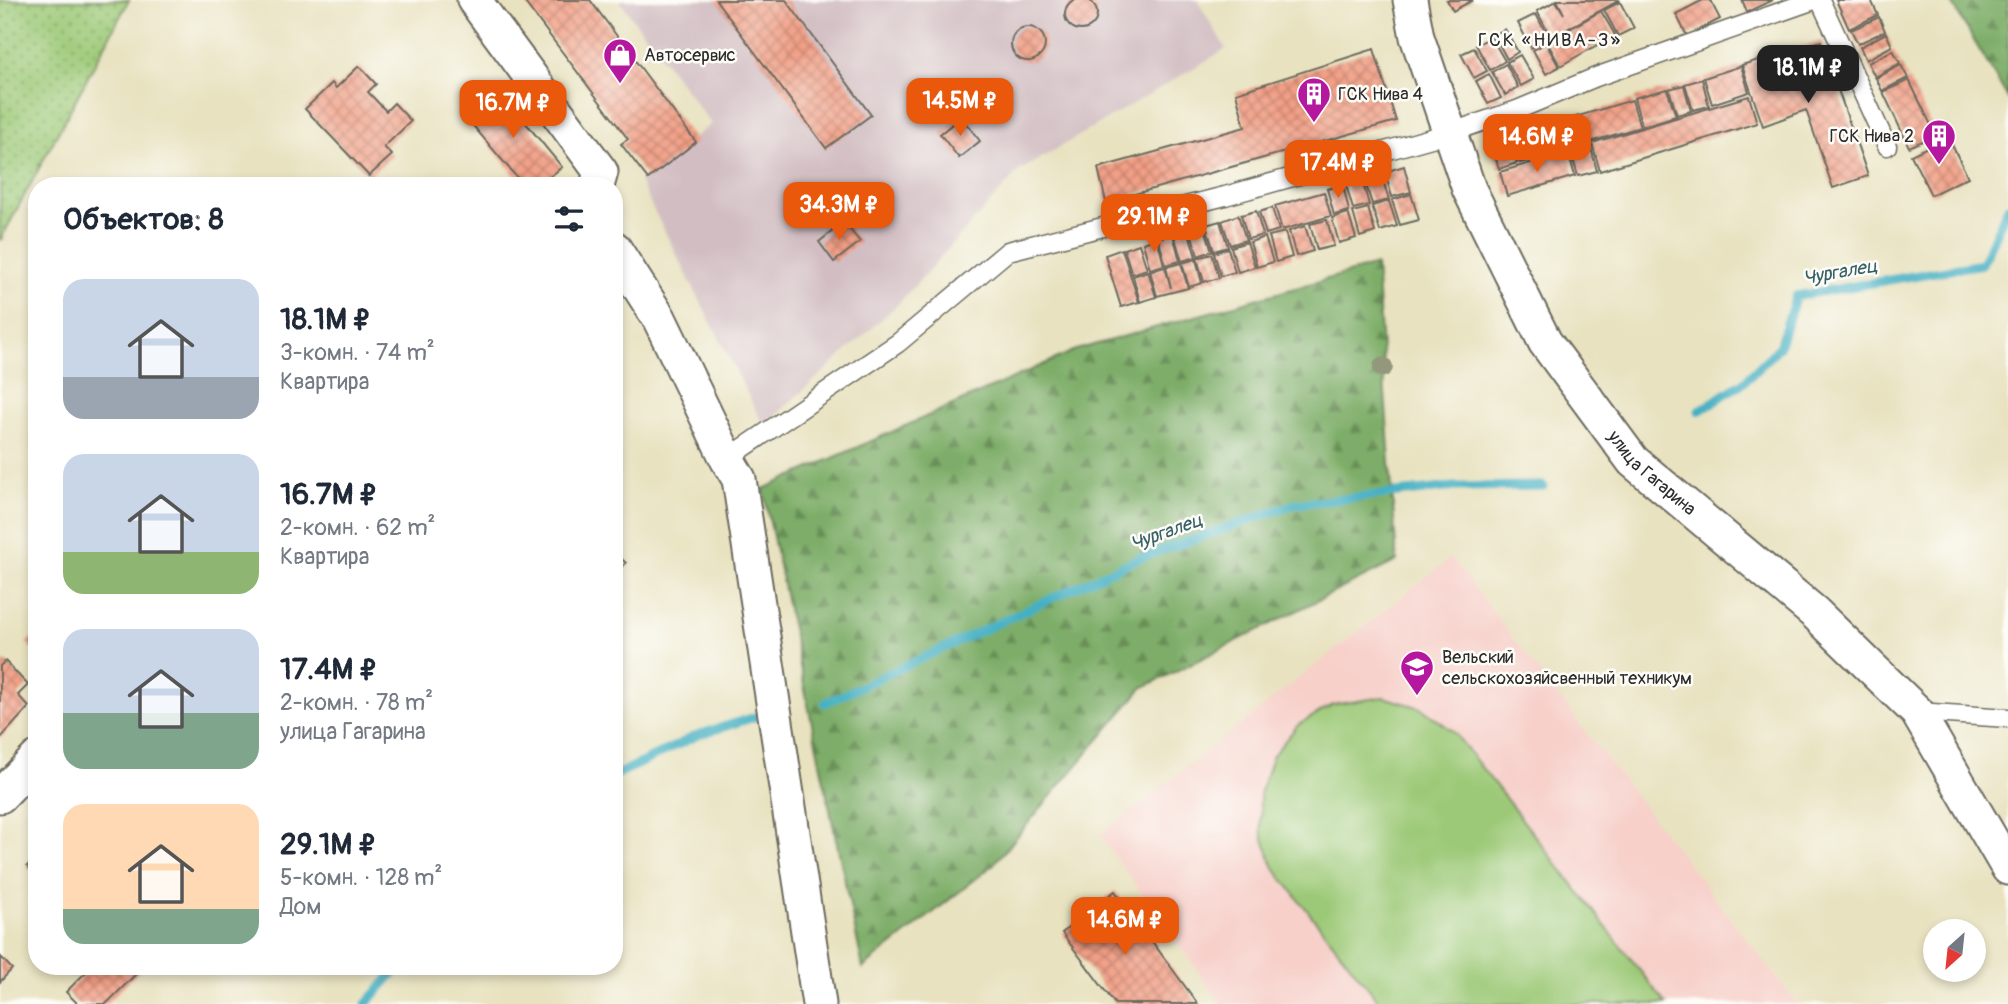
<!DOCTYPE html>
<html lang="ru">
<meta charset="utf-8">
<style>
body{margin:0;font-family:Pangolin,sans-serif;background:#f6f6f7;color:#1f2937;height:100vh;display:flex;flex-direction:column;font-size:26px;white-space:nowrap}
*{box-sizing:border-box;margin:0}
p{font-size:23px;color:#747a83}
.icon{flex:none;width:38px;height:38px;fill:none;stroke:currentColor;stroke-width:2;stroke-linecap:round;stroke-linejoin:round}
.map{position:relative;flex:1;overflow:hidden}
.sheet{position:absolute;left:28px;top:177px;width:595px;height:798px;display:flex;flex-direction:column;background:#fff;border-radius:28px;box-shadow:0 4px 10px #0003}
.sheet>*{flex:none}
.needle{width:46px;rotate:207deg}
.tools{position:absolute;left:1923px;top:919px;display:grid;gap:14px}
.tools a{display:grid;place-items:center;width:63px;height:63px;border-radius:50%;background:#fff;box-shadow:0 4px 10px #0003;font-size:35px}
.price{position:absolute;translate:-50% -60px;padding:0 16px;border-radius:14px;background:#ea580c;color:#fff;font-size:23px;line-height:46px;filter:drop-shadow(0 2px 4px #0008)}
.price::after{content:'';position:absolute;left:50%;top:42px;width:21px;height:16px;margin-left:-10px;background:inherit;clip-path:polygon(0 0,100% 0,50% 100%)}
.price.selected{background:#222;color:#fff}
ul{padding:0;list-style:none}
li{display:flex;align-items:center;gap:21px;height:175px;padding:0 35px}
li span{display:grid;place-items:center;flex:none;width:196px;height:140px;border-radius:21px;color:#555}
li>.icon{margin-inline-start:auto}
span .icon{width:84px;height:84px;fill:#fffc;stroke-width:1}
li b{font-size:30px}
h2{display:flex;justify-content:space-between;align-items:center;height:84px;padding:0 35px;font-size:30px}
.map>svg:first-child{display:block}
</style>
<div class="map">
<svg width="2008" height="1004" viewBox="0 0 2008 1004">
<defs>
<pattern id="grass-dots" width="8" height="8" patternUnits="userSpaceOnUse" patternTransform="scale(1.75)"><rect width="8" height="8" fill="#9cc977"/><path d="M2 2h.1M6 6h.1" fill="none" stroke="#7fa362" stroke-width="1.8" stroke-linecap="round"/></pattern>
<pattern id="forest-firs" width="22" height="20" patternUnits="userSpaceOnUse" patternTransform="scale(1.75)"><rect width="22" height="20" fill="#7dad68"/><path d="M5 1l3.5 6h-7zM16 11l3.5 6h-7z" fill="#678d56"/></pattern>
<pattern id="building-cross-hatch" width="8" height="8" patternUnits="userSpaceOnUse" patternTransform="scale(1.75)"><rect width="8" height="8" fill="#f29f85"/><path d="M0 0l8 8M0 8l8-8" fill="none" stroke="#c4826d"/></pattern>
</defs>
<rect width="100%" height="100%" fill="#fdfcf7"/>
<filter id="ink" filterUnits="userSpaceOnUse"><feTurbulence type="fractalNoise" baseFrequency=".0143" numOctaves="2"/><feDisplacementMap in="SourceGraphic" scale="14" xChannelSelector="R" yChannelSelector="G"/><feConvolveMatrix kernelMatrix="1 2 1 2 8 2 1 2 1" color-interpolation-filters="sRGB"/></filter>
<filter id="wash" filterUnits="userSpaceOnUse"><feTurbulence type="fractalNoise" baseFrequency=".00686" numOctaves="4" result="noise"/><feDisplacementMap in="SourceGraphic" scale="28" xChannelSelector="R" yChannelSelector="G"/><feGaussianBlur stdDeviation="1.57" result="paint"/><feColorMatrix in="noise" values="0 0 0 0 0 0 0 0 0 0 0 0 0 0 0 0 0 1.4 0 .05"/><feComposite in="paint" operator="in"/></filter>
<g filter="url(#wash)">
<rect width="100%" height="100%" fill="#e8e2c0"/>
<path fill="#f7d0ca" d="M 1451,558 L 1797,1004 L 1222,1004 L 1100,836 Z"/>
<path fill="#d2bec2" d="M 619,0 L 1197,0 L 1226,49 L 1019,171 L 897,305 L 764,426 L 639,181 L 711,124 Z"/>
<path fill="url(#grass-dots)" stroke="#647a51" stroke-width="2" d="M 0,0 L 129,0 L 0,241 Z"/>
<g fill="url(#forest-firs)" stroke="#546c4a" stroke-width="2">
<path d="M 1950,0 L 2008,0 L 2008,98 Z"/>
<path d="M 1376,265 L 1397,561 L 1142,688 L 992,866 L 863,968 L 763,489 L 1076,350 Z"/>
</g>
<path fill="#9cc977" stroke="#647a51" stroke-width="2" d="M 1383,697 L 1421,708 L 1453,731 L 1666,1004 L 1381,1004 L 1274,868 L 1261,831 L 1260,792 L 1273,755 L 1298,725 L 1332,705 Z"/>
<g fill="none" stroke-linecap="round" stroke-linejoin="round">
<g stroke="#45b0c3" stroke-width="9">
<path d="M 1699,411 L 1744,382 L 1779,347 L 1796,296 L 1982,264 L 2008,207"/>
<path d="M 825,703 L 1137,559 L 1295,504 L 1453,487 L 1543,486"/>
<path d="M 614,776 L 698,735 L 764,714"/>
<path d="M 366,1004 L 400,966"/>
</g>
</g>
<g id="blocks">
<g fill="url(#building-cross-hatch)">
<circle cx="1081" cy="14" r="16"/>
<path d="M 523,0 L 590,0 L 696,142 L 648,179 L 621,144 L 628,139 Z"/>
<path d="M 716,0 L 786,0 L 871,115 L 826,148 Z"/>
<path d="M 1447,0 L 1473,0 L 1453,11 Z"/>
<path d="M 1557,0 L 1620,0 L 1551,38 L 1537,11 L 1556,1 L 1564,14 Z"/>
<path d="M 1703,0 L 1710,0 L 1720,19 L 1687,36 L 1676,14 Z"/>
<path d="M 1742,0 L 1773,0 L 1747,12 Z"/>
<path d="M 1836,0 L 1871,0 L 1878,15 L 1849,29 Z"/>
<path d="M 1620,2 L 1634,28 L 1618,36 L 1604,10 Z"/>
<path d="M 1601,11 L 1615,35 L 1560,66 L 1547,42 Z"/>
<path d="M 1536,14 L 1549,39 L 1531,48 L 1518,23 Z"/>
<path d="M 1879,17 L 1885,31 L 1858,44 L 1851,30 Z"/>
<circle cx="1028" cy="44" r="17"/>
<path d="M 1505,29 L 1518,52 L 1507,59 L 1494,35 Z"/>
<path d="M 1886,33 L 1892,46 L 1866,60 L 1860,47 Z"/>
<path d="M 1491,37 L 1505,61 L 1490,70 L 1476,45 Z"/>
<path d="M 1821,41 L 1868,176 L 1833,188 L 1806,110 L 1763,126 L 1742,65 Z"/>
<path d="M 1546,43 L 1559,67 L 1546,74 L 1533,50 Z"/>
<path d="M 1474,48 L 1487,71 L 1474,78 L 1461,54 Z"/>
<path d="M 1374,49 L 1396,121 L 1106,202 L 1098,168 L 1245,127 L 1236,93 Z"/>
<path d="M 1893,50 L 1900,63 L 1875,77 L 1868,63 Z"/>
<path d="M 1520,55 L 1534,79 L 1521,86 L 1507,62 Z"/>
<path d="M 1506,64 L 1518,87 L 1505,95 L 1492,72 Z"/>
<path d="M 1901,65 L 1908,78 L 1882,91 L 1876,78 Z"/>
<path d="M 359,66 L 376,84 L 368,92 L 386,111 L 394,103 L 411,121 L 384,147 L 392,155 L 369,176 L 305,109 L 332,83 L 336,88 Z"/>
<path d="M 1741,66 L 1749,92 L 1712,104 L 1704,78 Z"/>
<path d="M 1489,74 L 1501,98 L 1488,104 L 1476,81 Z"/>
<path d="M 1702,79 L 1709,106 L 1693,110 L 1685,84 Z"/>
<path d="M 1909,80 L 1936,135 L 1909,147 L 1883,92 Z"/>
<path d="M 1684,85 L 1691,111 L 1677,115 L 1669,89 Z"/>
<path d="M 497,88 L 562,167 L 538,186 L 524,186 L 464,115 Z"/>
<path d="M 1667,89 L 1676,116 L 1642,126 L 1634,98 Z"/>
<path d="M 1749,96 L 1757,123 L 1600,171 L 1592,143 Z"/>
<path d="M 1632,100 L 1640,127 L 1520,163 L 1512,136 Z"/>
<path d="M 961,117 L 980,141 L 959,158 L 940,134 Z"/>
<path d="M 1509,137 L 1517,163 L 1499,169 L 1491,143 Z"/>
<path d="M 1948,137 L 1968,177 L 1931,195 L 1911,155 Z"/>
<path d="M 1590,144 L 1597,171 L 1578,176 L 1570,149 Z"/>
<path d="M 1568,152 L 1575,176 L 1507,196 L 1500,172 Z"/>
<path d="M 1404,166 L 1411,192 L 1392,197 L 1385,172 Z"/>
<path d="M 1381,174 L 1389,200 L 1372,204 L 1364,179 Z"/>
<path d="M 1362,180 L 1369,205 L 1353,209 L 1346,185 Z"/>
<path d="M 1343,185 L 1349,211 L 1334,215 L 1327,189 Z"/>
<path d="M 1324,192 L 1331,216 L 1282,230 L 1275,206 Z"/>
<path d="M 1411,194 L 1419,220 L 1400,225 L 1392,200 Z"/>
<path d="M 1389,201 L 1397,226 L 1380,231 L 1372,206 Z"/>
<path d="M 1272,208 L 1279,230 L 1266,234 L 1259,212 Z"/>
<path d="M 1368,208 L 1375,232 L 1360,237 L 1353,212 Z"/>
<path d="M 1256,211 L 1263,235 L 1248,239 L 1241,215 Z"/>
<path d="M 1348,213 L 1356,238 L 1339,243 L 1332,218 Z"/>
<path d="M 1238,215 L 1246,240 L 1230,245 L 1222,221 Z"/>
<path d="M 1327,220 L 1334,246 L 1317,250 L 1310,224 Z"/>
<path d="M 1220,221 L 1228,247 L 1214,251 L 1206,225 Z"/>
<path d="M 844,222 L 860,242 L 834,262 L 819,242 Z"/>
<path d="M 1204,225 L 1212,251 L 1198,256 L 1190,229 Z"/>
<path d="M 1305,226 L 1313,251 L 1296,256 L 1289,231 Z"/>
<path d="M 1188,230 L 1196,257 L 1182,261 L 1174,235 Z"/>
<path d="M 1285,232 L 1292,257 L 1276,262 L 1269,236 Z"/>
<path d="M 1173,234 L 1180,261 L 1166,265 L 1158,238 Z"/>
<path d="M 1265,237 L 1273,262 L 1257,267 L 1250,242 Z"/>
<path d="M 1157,238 L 1164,265 L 1150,269 L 1143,243 Z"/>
<path d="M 1247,242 L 1255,267 L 1238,272 L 1231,247 Z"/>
<path d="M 1139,244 L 1147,269 L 1132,274 L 1124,249 Z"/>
<path d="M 1228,248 L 1235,272 L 1221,276 L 1214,253 Z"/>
<path d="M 1122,249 L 1139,302 L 1121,307 L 1105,255 Z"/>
<path d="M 1212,254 L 1219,278 L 1204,282 L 1197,258 Z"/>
<path d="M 1196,259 L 1202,283 L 1189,287 L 1182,263 Z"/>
<path d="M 1181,263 L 1188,288 L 1157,296 L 1150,271 L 1165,267 L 1171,288 L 1166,267 Z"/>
<path d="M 1148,271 L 1156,297 L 1140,302 L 1133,276 Z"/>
<path d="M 614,552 L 626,563 L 614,575 Z"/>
<path d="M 37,632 L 37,652 L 27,643 Z"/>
<path d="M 5,661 L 28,685 L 18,695 L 29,707 L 0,739 L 0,666 Z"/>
<path d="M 37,857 L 37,877 L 27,866 Z"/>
<path d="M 1115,891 L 1198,1004 L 1115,1004 L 1062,933 Z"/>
<path d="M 0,956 L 12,969 L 0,982 Z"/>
<path d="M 92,966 L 144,966 L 106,1004 L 78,1004 L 66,992 Z"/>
</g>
</g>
</g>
<g filter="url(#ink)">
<use href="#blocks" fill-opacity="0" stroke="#6d6b5f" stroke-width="2"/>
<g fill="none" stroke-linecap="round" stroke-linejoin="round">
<g stroke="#6d6b5f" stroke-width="21">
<g id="lane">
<path d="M 1820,0 L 1887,146"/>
<path d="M 727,459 L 898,343 L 1008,251 L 1225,196 L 1449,133 L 1517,110 L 1596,77 L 1814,0"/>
<path d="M 1917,712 L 2008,718"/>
</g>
</g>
<g stroke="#6d6b5f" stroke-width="37">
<g id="street">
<path d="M 474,0 L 601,172 L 597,186"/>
<path id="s1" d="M 1410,0 L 1417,37 L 1469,189 L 1545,342 L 1633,461 L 1815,613 L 1917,712 L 2008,868"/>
<path d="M 614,248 L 659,318 L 727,459 L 739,479 L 819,1004"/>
<path d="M 0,796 L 37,758"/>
</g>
</g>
<use href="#lane" stroke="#fff" stroke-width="18"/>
<use href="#street" stroke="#fff" stroke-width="33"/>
</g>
<circle fill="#93977b" cx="1383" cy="367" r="10"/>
</g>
<defs>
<g id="shop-pin" transform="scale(1.75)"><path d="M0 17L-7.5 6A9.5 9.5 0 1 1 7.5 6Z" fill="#b5179e" stroke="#fdfcf7"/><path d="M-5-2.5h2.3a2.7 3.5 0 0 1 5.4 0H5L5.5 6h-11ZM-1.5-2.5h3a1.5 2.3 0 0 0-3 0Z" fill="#fff"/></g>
<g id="building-pin" transform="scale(1.75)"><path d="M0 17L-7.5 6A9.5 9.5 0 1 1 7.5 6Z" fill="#b5179e" stroke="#fdfcf7"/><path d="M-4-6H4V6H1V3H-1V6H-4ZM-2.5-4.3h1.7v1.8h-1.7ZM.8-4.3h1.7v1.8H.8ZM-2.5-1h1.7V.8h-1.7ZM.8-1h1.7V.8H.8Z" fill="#fff"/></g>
<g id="university-pin" transform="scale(1.75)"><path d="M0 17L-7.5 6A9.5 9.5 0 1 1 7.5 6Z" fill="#b5179e" stroke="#fdfcf7"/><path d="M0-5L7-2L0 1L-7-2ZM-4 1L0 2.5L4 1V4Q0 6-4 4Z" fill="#fff"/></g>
</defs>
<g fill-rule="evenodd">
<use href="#shop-pin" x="620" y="55"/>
<use href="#building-pin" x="1314" y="94"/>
<use href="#building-pin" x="1939" y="136"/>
<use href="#university-pin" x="1417" y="667"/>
</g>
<g text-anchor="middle" stroke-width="5" stroke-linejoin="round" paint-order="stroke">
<g font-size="18" fill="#2b2b2b" stroke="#fdfcf7" text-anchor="start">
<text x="644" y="61">Автосервис</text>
<text x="1338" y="100">ГСК Нива 4</text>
<text x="1914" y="142" text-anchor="end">ГСК Нива 2</text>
<text x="1442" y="663">Вельский<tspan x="1442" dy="21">сельскохозяйсвенный техникум</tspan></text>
</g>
<g font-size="18" fill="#2b2b2b" stroke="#fdfcf7">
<text dy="6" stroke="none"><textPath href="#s1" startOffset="539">улица Гагарина</textPath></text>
</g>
<g font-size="19" letter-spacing="2" fill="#2b2b2b" stroke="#fdfcf7">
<text x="1550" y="46">ГСК «НИВА-3»</text>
</g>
<g font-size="19" font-style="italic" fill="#356068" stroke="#fdfcf7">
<text transform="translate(1840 271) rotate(-10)" y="7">Чургалец</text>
<text transform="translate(1166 531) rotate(-20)" y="7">Чургалец</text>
</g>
</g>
</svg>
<div class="tools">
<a><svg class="needle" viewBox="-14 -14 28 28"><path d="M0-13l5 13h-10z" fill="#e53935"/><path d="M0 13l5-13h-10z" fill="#747a83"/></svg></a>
</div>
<b class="price selected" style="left:1808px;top:105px">18.1M ₽</b>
<b class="price" style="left:960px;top:138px">14.5M ₽</b>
<b class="price" style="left:513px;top:140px">16.7M ₽</b>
<b class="price" style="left:1537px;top:174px">14.6M ₽</b>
<b class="price" style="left:1338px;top:200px">17.4M ₽</b>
<b class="price" style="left:839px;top:242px">34.3M ₽</b>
<b class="price" style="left:1154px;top:254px">29.1M ₽</b>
<b class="price" style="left:1125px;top:957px">14.6M ₽</b>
<section class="sheet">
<h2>Объектов: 8<svg class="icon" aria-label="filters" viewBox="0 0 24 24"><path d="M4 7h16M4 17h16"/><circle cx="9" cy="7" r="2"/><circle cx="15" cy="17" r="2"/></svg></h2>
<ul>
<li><span style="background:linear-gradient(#c9d6e8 70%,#9aa5b1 0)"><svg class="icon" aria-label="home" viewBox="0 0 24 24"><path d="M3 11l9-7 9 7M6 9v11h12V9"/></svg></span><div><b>18.1M ₽</b><p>3-комн. · 74 m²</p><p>Квартира</p></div></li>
<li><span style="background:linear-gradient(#c9d6e8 70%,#8fb573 0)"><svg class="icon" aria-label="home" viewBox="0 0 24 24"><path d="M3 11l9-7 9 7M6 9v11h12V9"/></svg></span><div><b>16.7M ₽</b><p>2-комн. · 62 m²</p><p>Квартира</p></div></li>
<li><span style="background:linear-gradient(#c9d6e8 60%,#7fa58c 0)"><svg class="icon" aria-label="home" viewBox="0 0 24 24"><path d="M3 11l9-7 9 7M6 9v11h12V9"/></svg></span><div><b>17.4M ₽</b><p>2-комн. · 78 m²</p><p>улица Гагарина</p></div></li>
<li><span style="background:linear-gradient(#ffd9b3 75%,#7fa58c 0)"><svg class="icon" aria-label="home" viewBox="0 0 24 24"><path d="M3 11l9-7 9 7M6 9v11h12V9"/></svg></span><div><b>29.1M ₽</b><p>5-комн. · 128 m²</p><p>Дом</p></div></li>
</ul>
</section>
</div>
